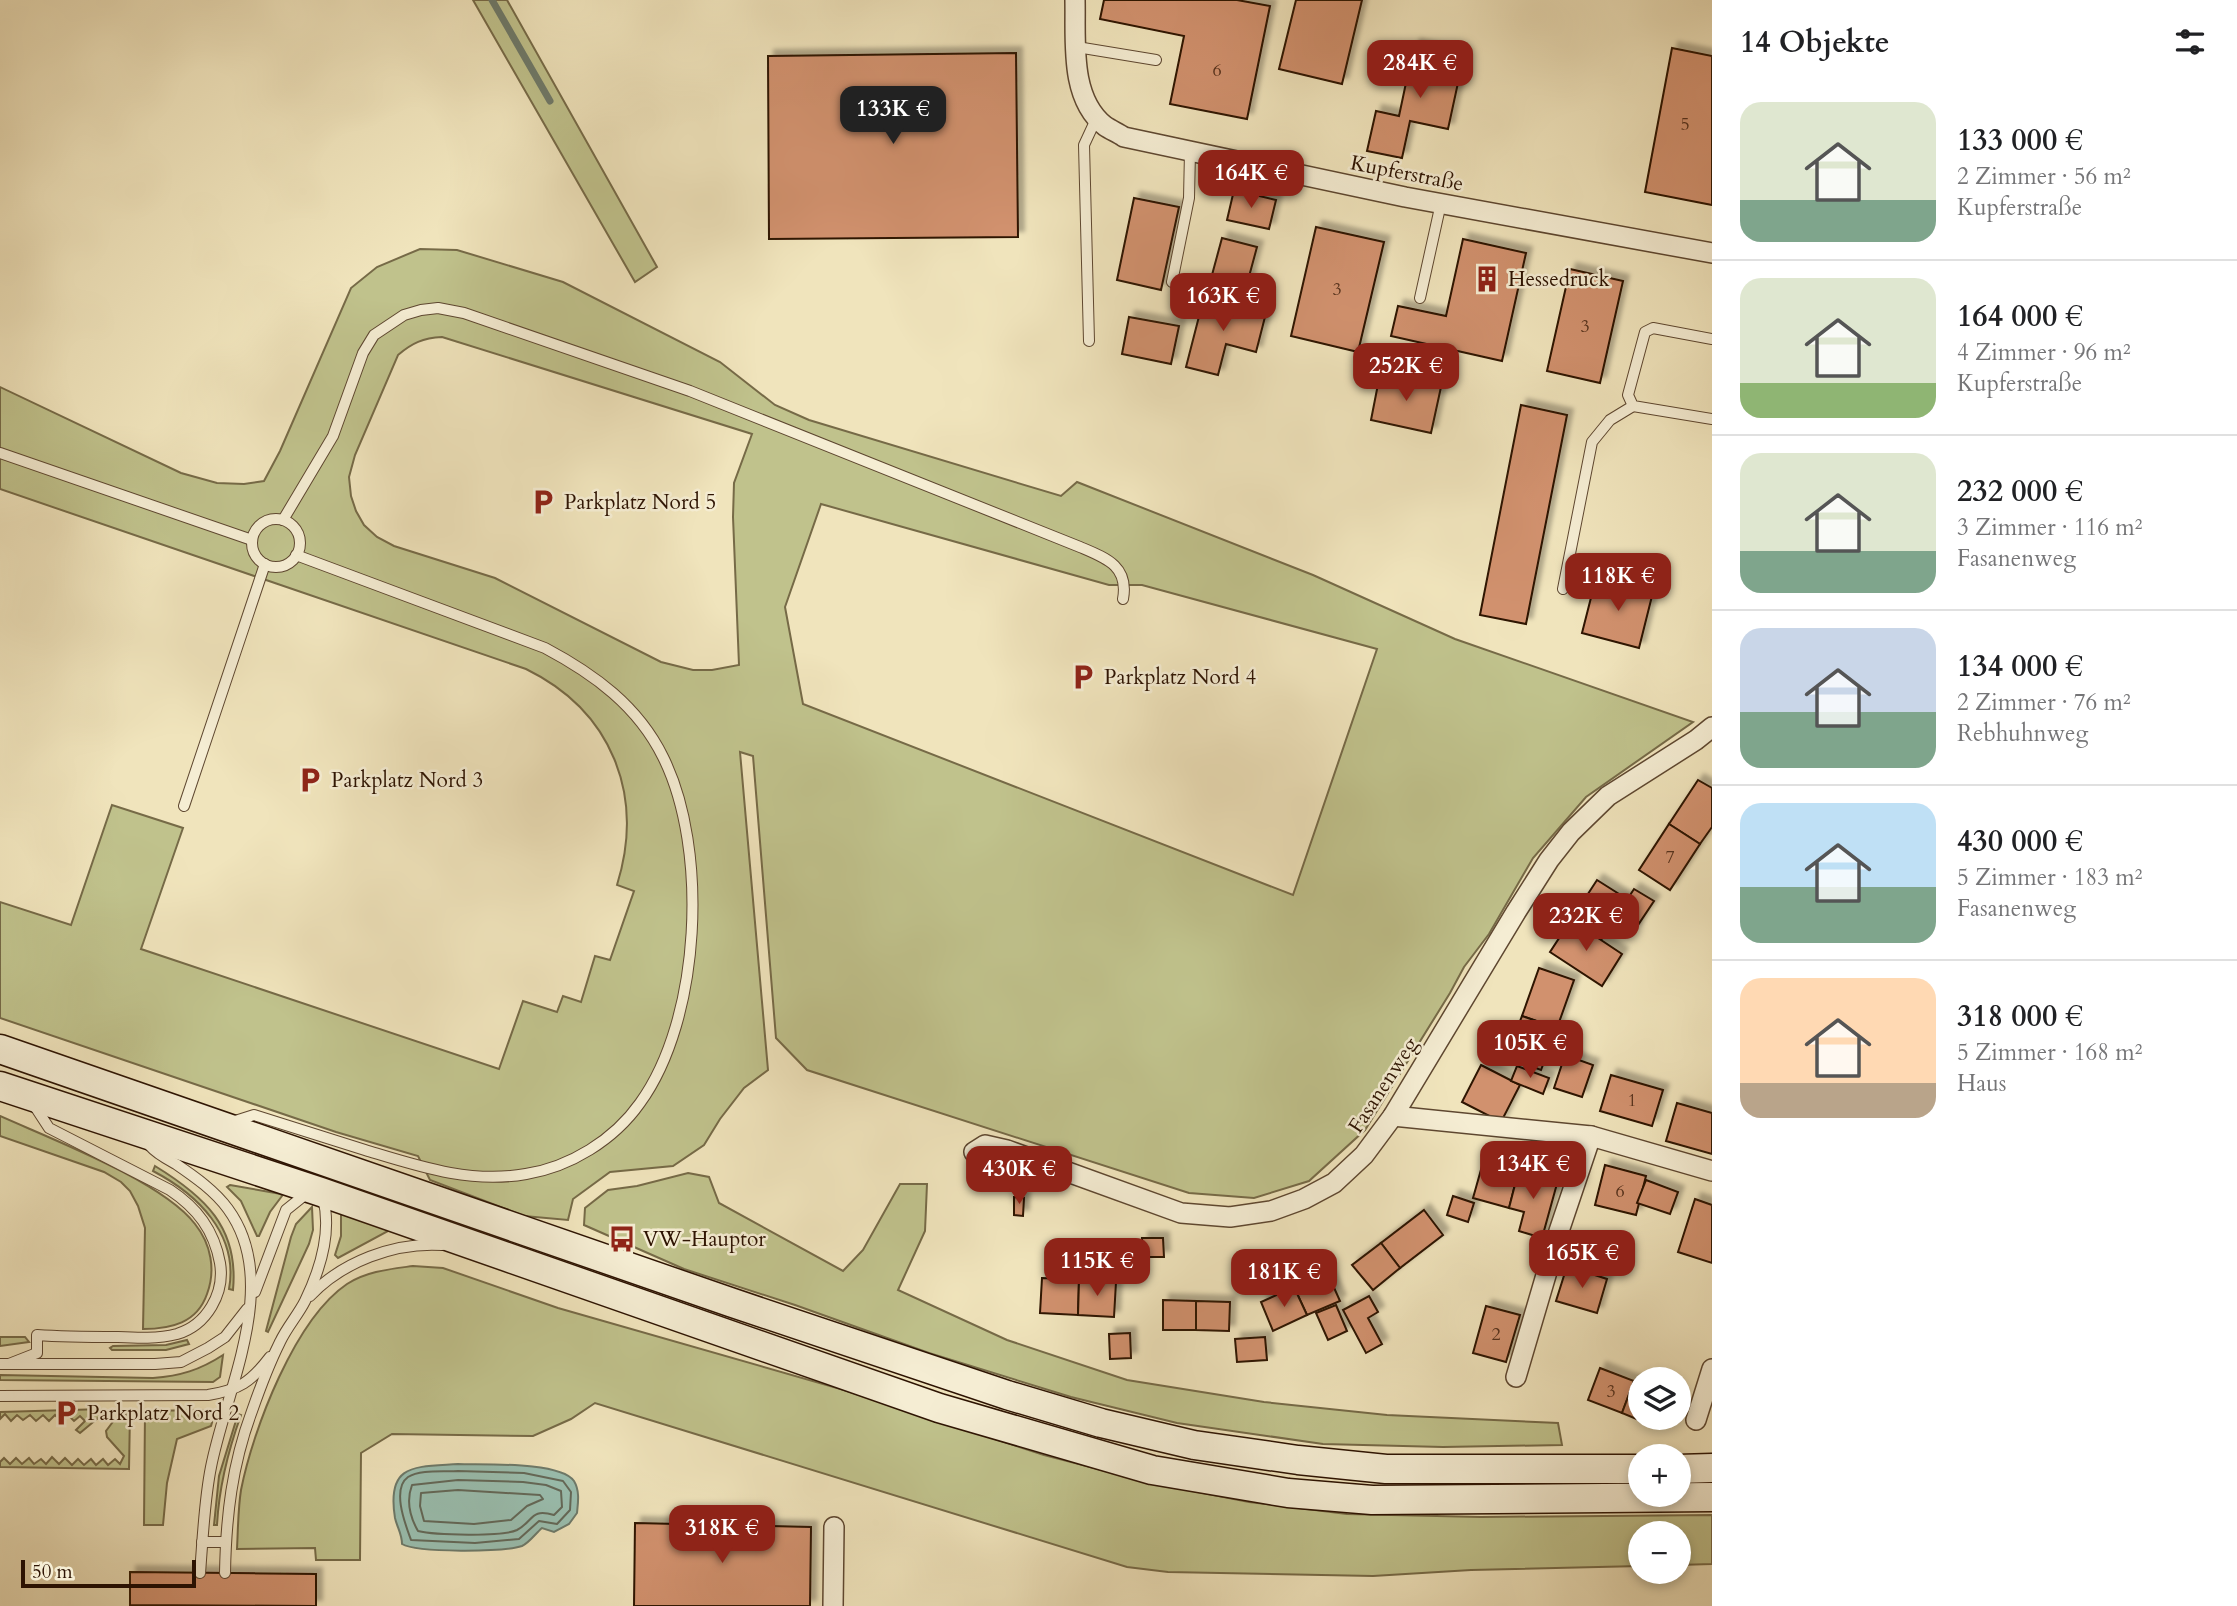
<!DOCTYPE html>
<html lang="de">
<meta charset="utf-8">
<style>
body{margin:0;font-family:Cardo,serif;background:#f6f6f6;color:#202124;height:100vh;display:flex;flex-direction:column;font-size:26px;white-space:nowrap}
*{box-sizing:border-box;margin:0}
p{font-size:23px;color:#757577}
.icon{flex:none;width:38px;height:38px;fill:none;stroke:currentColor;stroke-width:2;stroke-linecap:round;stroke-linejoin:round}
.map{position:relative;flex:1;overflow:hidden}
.panel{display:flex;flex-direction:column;background:#fff;width:525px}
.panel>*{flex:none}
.tools{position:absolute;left:1628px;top:1367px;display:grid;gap:14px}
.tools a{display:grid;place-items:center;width:63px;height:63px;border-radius:50%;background:#fff;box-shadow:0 4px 10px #0003;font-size:35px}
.scale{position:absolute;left:21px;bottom:18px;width:175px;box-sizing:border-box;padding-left:7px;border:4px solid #2d1302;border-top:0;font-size:19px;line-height:24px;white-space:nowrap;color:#2d1302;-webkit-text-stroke:5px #f5edd3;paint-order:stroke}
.price{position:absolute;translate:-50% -60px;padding:0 16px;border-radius:14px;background:#8f2418;color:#fff;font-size:23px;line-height:46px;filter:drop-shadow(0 2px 4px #0008)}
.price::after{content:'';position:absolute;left:50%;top:42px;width:21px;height:16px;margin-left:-10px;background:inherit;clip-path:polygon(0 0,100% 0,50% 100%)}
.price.selected{background:#222;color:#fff}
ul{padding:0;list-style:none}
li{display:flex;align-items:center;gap:21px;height:175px;padding:0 28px}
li+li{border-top:2px solid #e0e0e0}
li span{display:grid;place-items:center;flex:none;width:196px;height:140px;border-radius:21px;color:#555}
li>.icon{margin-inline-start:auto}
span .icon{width:84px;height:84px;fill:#fffc;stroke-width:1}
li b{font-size:30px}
h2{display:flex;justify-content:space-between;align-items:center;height:84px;padding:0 28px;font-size:30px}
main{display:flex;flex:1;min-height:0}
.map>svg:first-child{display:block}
</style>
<main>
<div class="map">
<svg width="1712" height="1606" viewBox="0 0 1712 1606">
<defs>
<filter id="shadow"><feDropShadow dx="6" dy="-6" stdDeviation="2" flood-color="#0004"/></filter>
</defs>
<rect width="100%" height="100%" fill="#f0e4bc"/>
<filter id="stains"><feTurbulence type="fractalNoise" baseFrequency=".00286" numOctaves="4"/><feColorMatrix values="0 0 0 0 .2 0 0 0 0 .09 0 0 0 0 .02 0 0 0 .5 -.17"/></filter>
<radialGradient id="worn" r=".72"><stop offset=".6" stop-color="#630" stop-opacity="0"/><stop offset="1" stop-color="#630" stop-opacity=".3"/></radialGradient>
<g fill="#c0c28c" stroke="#766a47" stroke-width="2" fill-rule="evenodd">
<path d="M 473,0 L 507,0 L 657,267 L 635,282 Z"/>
<path d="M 420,249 L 457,250 L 563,282 L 720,362 L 775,405 L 809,420 L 1061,496 L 1077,482 L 1313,575 L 1455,639 L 1693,722 L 1586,797 L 1533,858 L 1489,934 L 1464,967 L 1450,993 L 1365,1130 L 1309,1181 L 1254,1198 L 1189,1193 L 807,1070 L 776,1038 L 753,756 L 740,752 L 768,1070 L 744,1088 L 720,1119 L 704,1145 L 673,1166 L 610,1172 L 573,1199 L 568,1220 L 524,1216 L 430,1180 L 418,1156 L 336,1132 L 0,1018 L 0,902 L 71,925 L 112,805 L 183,828 L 141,949 L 499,1069 L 523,1001 L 557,1012 L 563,996 L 581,1002 L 595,956 L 610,960 L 634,891 L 617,885 C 645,795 612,711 526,669 L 0,489 L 0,387 L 181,473 L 217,483 L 244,484 L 264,481 L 280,451 L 351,288 L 377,267 ZM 442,337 L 752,434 L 734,483 L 733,517 L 739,665 L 712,670 L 693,670 L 661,662 L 495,578 L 394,546 L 377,537 L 364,525 L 356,511 L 351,496 L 349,477 L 355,455 L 398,355 C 412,343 423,338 442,337 ZM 821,504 L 1109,585 L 1142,585 L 1377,649 L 1293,895 L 803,704 L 785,607 Z"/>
<path d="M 0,1116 C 51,1139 162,1181 195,1224 C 211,1244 216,1270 207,1294 C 197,1323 171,1329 143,1329 L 145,1228 L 138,1206 L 130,1191 L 121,1182 L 104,1172 L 0,1136 Z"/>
<path d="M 155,1166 C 204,1196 239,1227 233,1290 L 229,1289 C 239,1234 197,1194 153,1171 Z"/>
<path d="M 688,1173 L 709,1177 L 719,1203 L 843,1271 L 863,1250 L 900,1184 L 927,1184 L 925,1231 L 898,1290 L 1007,1340 L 1127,1380 L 1264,1402 L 1387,1415 L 1558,1423 L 1562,1445 L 1443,1447 L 1323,1444 L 1177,1423 L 1071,1397 L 929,1353 L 795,1305 L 684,1269 L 584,1225 L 585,1208 L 608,1190 L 637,1186 Z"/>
<path d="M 230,1185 L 281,1194 L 282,1196 L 270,1212 L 259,1236 L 257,1236 L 241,1201 L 227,1187 Z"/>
<path d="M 312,1207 L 313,1230 L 309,1244 L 268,1332 L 266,1331 L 291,1237 L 296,1224 Z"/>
<path d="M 341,1213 L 390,1230 L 338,1258 L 335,1255 L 341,1236 Z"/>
<path d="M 413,1266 L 443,1268 L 558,1308 L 844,1390 L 1044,1455 L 1152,1483 L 1249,1502 L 1347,1514 L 1481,1517 L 1712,1515 L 1712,1564 L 1678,1565 L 1678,1533 L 1640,1533 L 1640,1566 L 1471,1570 L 1373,1576 L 1168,1572 L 1127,1567 L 595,1403 L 571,1419 L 533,1436 L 392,1434 L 361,1453 L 360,1560 L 316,1560 L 315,1548 L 237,1549 C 238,1530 238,1509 241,1490 C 253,1429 295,1319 347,1284 C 367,1271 391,1269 413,1266 Z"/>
<path d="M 0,1337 L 25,1337 L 29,1342 L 0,1346 Z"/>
<path d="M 187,1340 L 189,1344 L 166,1350 L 112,1350 L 110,1348 L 113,1346 L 166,1345 Z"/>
<path d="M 223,1355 L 220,1377 L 213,1382 L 0,1380 L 0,1375 L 153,1378 C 180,1376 200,1370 223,1355 Z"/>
<path d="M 104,1409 L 104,1413 L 80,1433 L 76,1430 L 85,1421 L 80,1416 L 74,1421 L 68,1415 L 61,1421 L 55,1415 L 49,1421 L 43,1415 L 36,1421 L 30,1415 L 23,1420 L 17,1415 L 11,1421 L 5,1414 L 0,1419 L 0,1412 Z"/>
<path d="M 203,1410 L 210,1413 L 213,1419 L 211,1426 L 177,1439 L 167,1483 L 163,1525 L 144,1525 L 145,1411 Z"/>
<path d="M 130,1413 L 129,1469 L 0,1467 L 0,1462 L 4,1458 L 10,1464 L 16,1458 L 22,1464 L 29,1458 L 34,1464 L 41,1459 L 46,1464 L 52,1457 L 59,1464 L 65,1458 L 72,1465 L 78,1459 L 84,1465 L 91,1459 L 96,1465 L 103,1459 L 108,1465 L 115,1459 L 120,1464 L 124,1456 L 107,1437 L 106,1431 L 115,1419 Z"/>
<path d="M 238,1414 L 241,1415 C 228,1451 219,1487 217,1525 L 214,1525 L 219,1476 Z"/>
</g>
<path fill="#9abfb0" stroke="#6e7a6a" stroke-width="2" d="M 458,1464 C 482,1465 560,1461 574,1481 C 580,1491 578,1503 577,1513 L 569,1524 L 554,1532 L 542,1528 C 536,1533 529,1543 522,1546 C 504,1552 417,1553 402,1544 C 402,1534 397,1527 395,1518 C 386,1463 415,1467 458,1464 Z"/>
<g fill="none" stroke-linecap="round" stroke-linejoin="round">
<g stroke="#646959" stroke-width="2">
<path d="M 458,1471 L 524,1473 L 563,1481 L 571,1492 L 570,1510 L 557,1524 L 539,1521 L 519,1539 L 475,1543 L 411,1540 C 406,1526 391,1489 408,1477 C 420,1469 444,1472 458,1471 Z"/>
<path d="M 458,1480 L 523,1482 L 546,1485 L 561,1491 L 562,1507 L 554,1515 C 530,1508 534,1521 517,1530 C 503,1537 434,1535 418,1531 C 410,1517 406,1501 412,1485 Z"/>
<path d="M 458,1490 L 540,1495 L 543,1499 L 527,1506 L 511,1520 L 474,1524 L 424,1521 L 420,1506 L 421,1493 Z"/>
</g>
<path stroke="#6e7a6a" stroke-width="7" d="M 492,0 L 550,101"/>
</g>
<g fill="#d1916e" stroke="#2d1302" stroke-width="2" filter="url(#shadow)">
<path d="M 1104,0 L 1237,0 L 1270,6 L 1247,119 L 1170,104 L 1184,36 L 1100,19 Z"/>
<path d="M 1296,0 L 1362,0 L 1342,84 L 1279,69 Z"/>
<path d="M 1414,45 L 1464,55 L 1448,129 L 1410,121 L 1402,158 L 1367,151 L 1376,111 L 1399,116 Z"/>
<path d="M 1672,48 L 1712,56 L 1712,205 L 1645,192 Z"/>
<path d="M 1016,53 L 1018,237 L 769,239 L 768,56 Z"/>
<path d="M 1234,190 L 1276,200 L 1269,229 L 1227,220 Z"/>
<path d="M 1134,198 L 1179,207 L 1161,290 L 1117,280 Z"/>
<path d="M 1316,227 L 1384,242 L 1358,352 L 1291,336 Z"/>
<path d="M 1222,238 L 1257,247 L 1244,295 L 1209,286 Z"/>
<path d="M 1463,239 L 1526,253 L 1502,361 L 1391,336 L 1398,306 L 1446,316 Z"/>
<path d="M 1570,269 L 1623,281 L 1600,383 L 1547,371 Z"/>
<path d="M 1204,297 L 1266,313 L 1256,352 L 1226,344 L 1218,375 L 1186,367 Z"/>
<path d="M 1129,317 L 1179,326 L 1171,364 L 1122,354 Z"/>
<path d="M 1380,374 L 1441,387 L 1431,433 L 1371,420 Z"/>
<path d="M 1521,405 L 1567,415 L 1526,624 L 1480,615 Z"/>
<path d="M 1596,578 L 1653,592 L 1639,648 L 1582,633 Z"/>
<path d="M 1698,780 L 1712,788 L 1712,827 L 1700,844 L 1669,824 Z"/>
<path d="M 1669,824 L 1700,844 L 1670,890 L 1639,870 Z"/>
<path d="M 1597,880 L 1627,899 L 1601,940 L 1571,920 Z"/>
<path d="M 1634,889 L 1654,901 L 1634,931 L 1615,918 Z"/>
<path d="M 1571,920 L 1622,954 L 1602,986 L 1550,952 Z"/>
<path d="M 1539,968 L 1574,980 L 1557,1028 L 1522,1016 Z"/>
<path d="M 1522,1016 L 1557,1028 L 1541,1070 L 1506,1057 Z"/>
<path d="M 1565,1055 L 1593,1065 L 1582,1097 L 1554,1088 Z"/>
<path d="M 1481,1065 L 1520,1085 L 1501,1122 L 1462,1102 Z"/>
<path d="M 1517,1066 L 1549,1078 L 1543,1094 L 1511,1081 Z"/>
<path d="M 1611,1075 L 1663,1090 L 1652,1126 L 1600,1111 Z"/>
<path d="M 1677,1103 L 1712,1113 L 1712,1154 L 1666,1141 Z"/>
<path d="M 1484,1159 L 1519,1169 L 1509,1208 L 1473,1198 Z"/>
<path d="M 1605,1165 L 1646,1176 L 1636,1215 L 1595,1205 Z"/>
<path d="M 1519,1169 L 1558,1180 L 1542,1238 L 1519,1231 L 1524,1212 L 1509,1208 Z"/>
<path d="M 1646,1180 L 1678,1192 L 1670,1214 L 1637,1203 Z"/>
<path d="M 1453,1196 L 1474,1203 L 1468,1222 L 1447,1215 Z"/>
<path d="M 1014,1197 L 1024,1198 L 1023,1216 L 1014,1215 Z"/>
<path d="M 1695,1199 L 1712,1205 L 1712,1263 L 1678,1252 Z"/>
<path d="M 1424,1210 L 1443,1235 L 1400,1268 L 1381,1243 Z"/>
<path d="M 1142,1238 L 1163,1238 L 1164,1257 L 1143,1257 Z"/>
<path d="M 1381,1243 L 1400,1268 L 1373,1290 L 1352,1265 Z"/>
<path d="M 1567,1266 L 1607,1279 L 1597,1313 L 1556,1301 Z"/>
<path d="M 1327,1272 L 1340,1301 L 1307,1315 L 1294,1287 Z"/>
<path d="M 1042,1278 L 1079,1280 L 1078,1315 L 1040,1313 Z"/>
<path d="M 1079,1280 L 1116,1282 L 1114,1317 L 1078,1315 Z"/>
<path d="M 1294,1287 L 1307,1315 L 1273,1331 L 1261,1302 Z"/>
<path d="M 1369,1296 L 1378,1312 L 1368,1318 L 1382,1344 L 1366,1353 L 1343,1310 Z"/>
<path d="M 1163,1300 L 1196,1301 L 1196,1330 L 1163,1330 Z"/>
<path d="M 1196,1301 L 1230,1302 L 1229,1331 L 1196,1330 Z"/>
<path d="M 1336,1305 L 1347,1331 L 1328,1340 L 1316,1313 Z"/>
<path d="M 1486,1306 L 1520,1315 L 1506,1362 L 1473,1353 Z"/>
<path d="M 1130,1333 L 1131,1358 L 1110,1359 L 1109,1334 Z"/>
<path d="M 1265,1337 L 1267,1360 L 1237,1362 L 1235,1339 Z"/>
<path d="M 1600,1368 L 1634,1381 L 1622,1413 L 1588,1400 Z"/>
<path d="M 1634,1381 L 1640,1383 L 1640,1418 L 1663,1418 L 1658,1428 L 1622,1413 Z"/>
<path d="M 635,1523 L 811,1527 L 810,1606 L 634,1606 Z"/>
<path d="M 130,1572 L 316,1574 L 316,1606 L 130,1605 Z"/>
</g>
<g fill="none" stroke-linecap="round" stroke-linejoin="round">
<g stroke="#5e4730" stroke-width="12">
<g id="service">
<path d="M 1077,47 L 1156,60"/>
<path d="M 1172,282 L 1189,198 L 1190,152"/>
<path d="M 1420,298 L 1441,203"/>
<path d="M 1712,339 L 1653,328 L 1645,332 L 1628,395 L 1633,406 L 1712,419"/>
<path d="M 1089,341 L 1084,145 L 1097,117"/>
<path d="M 0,453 L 252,540"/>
<circle cx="276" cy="543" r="24"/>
<path d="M 283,520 L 333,436 L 363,353 L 374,335 L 404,315 L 421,310 L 438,308 L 464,313 L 690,391 L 1080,547 C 1106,558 1129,566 1123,599"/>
<path d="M 1563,589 L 1592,442 L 1610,420 L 1633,406"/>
<path d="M 184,806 L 265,564"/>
<path d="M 232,1122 L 254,1115 C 291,1127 328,1138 365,1150 C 418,1166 470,1184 526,1174 C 570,1167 614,1140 640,1103 C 701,1019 709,849 663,757 C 638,706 594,674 545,648 L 296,555"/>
<path d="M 150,1146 C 157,1154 167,1159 176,1164 C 195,1177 215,1191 228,1209 C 282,1283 226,1389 211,1467 C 204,1502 203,1537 200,1573"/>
<path d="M 255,1292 L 286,1210 L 306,1194"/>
<path d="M 310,1296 C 342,1262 394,1242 442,1245"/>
<path d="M 0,1364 L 155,1364 L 181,1362 L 208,1348 L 225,1337 L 247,1309"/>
<path d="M 9,1364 L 37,1353 L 37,1335 C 64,1337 91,1337 118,1337 C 137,1338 158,1339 177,1334 C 207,1325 225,1293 220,1263 C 214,1230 197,1208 170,1190 L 49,1128 L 34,1105"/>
<path d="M 0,1396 L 208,1395 C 239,1390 251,1382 270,1357"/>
<path d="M 202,1542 L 226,1542"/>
<path d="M 225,1573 C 226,1516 232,1465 252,1411 C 260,1388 269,1364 280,1342 C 287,1327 298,1315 305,1301 C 320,1270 332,1232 323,1198"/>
</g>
</g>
<g stroke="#5e4730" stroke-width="22">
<g id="minor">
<path d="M 1075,0 C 1076,40 1069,98 1105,126 C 1111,130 1118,133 1124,137 L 1405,197 L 1712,253"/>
<path d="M 1393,1116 L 1591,1136 L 1712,1171"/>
<path d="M 974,1152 L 985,1145 L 1007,1150 L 1181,1213 L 1230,1217 L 1271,1211 L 1304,1199 L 1334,1183 L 1364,1155 L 1393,1116 L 1516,912 L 1549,860 L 1571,832 L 1608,796 L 1696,740 L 1712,727"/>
<path d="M 1516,1377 L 1559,1231 L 1591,1136"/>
<path d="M 1696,1420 L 1712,1369"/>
<path d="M 833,1606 L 834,1527"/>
</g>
</g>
<g stroke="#2d1302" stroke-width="31">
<g id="secondary">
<path d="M 0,1049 L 730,1302 L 1007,1395 L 1101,1423 L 1194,1445 L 1298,1460 L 1386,1469 L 1640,1469"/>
<path d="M 0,1086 L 321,1192 L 939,1408 L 1152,1470 L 1288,1493 L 1372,1500 L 1712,1497"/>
<path d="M 1678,1469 L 1712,1468"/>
</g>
</g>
<use href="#service" stroke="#f5edd3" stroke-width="10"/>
<use href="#minor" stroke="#f5edd3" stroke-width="19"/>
<use href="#secondary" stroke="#f5edd3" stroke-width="28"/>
</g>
<defs>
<g id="building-bare" transform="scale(2.1)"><path d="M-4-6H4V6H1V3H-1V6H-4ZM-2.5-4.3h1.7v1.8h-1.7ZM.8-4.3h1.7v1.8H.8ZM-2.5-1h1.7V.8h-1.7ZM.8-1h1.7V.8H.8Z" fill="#8f2418" stroke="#f5edd3" stroke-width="2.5" paint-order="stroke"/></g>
<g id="parking-bare" transform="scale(2.1)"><path d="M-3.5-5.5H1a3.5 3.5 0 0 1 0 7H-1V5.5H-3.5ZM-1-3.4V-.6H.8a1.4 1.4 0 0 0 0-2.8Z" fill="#8f2418" stroke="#f5edd3" stroke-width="2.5" paint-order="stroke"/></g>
<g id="bus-bare" transform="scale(2.1)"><path d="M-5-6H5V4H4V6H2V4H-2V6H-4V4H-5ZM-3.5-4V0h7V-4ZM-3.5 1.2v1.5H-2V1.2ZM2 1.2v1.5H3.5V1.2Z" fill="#8f2418" stroke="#f5edd3" stroke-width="2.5" paint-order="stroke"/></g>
</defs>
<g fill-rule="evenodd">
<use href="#building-bare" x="1487" y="279"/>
<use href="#parking-bare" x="543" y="502"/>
<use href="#parking-bare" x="1083" y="677"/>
<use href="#parking-bare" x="310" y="780"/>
<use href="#bus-bare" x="622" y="1239"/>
<use href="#parking-bare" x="66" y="1413"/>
</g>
<g text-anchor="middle" stroke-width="5" stroke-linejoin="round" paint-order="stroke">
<g font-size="18" fill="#56321d">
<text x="1217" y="76">6</text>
<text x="1685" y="130">5</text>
<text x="1337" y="295">3</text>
<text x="1585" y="332">3</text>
<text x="1670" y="863">7</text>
<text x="1632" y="1106">1</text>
<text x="1620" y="1197">6</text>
<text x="1496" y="1340">2</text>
<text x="1611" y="1397">3</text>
</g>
<g font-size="21" fill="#2d1302" stroke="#f5edd3">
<text transform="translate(1407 173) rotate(11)" y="7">Kupferstraße</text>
<text transform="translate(1383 1085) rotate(-57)" y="7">Fasanenweg</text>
</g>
<g font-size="21" fill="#2d1302" stroke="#f5edd3" text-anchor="start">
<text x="1508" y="286">Hessedruck</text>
<text x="564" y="509">Parkplatz Nord 5</text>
<text x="1104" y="684">Parkplatz Nord 4</text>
<text x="331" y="787">Parkplatz Nord 3</text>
<text x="643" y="1246">VW-Hauptor</text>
<text x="87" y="1420">Parkplatz Nord 2</text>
</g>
</g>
<rect width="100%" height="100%" filter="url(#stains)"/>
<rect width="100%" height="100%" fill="url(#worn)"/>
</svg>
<div class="tools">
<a><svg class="icon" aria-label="layers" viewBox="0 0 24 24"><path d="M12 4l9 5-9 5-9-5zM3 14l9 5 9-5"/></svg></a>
<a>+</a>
<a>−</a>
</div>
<div class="scale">50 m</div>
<b class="price" style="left:1420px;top:100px">284K €</b>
<b class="price selected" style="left:893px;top:146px">133K €</b>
<b class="price" style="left:1251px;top:210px">164K €</b>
<b class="price" style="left:1223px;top:333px">163K €</b>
<b class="price" style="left:1406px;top:403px">252K €</b>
<b class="price" style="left:1618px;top:613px">118K €</b>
<b class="price" style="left:1586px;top:953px">232K €</b>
<b class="price" style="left:1530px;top:1080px">105K €</b>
<b class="price" style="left:1533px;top:1201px">134K €</b>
<b class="price" style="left:1019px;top:1206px">430K €</b>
<b class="price" style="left:1582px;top:1290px">165K €</b>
<b class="price" style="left:1097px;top:1298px">115K €</b>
<b class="price" style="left:1284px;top:1309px">181K €</b>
<b class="price" style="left:722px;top:1565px">318K €</b>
</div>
<section class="panel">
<h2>14 Objekte<svg class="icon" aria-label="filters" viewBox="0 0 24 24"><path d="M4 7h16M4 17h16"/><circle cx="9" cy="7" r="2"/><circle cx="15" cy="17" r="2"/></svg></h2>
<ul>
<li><span style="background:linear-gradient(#dfe7d0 70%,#7fa58c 0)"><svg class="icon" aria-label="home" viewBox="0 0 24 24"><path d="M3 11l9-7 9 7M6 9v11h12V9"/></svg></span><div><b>133 000 €</b><p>2 Zimmer · 56 m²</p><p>Kupferstraße</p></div></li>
<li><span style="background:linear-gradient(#dfe7d0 75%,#8fb573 0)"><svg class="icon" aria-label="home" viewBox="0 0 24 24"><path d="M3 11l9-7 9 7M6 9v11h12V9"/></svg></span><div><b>164 000 €</b><p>4 Zimmer · 96 m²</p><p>Kupferstraße</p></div></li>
<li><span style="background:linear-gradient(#dfe7d0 70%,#7fa58c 0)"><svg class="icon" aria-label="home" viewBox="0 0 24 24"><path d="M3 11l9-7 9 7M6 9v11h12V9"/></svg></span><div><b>232 000 €</b><p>3 Zimmer · 116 m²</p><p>Fasanenweg</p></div></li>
<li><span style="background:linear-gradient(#c9d6e8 60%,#7fa58c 0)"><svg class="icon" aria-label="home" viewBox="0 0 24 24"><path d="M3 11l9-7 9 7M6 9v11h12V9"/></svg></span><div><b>134 000 €</b><p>2 Zimmer · 76 m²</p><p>Rebhuhnweg</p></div></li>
<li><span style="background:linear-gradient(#bfe0f5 60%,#7fa58c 0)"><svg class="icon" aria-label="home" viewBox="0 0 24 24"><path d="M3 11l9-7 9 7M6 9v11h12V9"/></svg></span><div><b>430 000 €</b><p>5 Zimmer · 183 m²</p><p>Fasanenweg</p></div></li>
<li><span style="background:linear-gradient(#ffd9b3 75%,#b9a48a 0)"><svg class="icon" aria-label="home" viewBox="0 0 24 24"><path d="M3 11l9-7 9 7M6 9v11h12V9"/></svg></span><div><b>318 000 €</b><p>5 Zimmer · 168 m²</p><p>Haus</p></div></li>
</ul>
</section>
</main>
